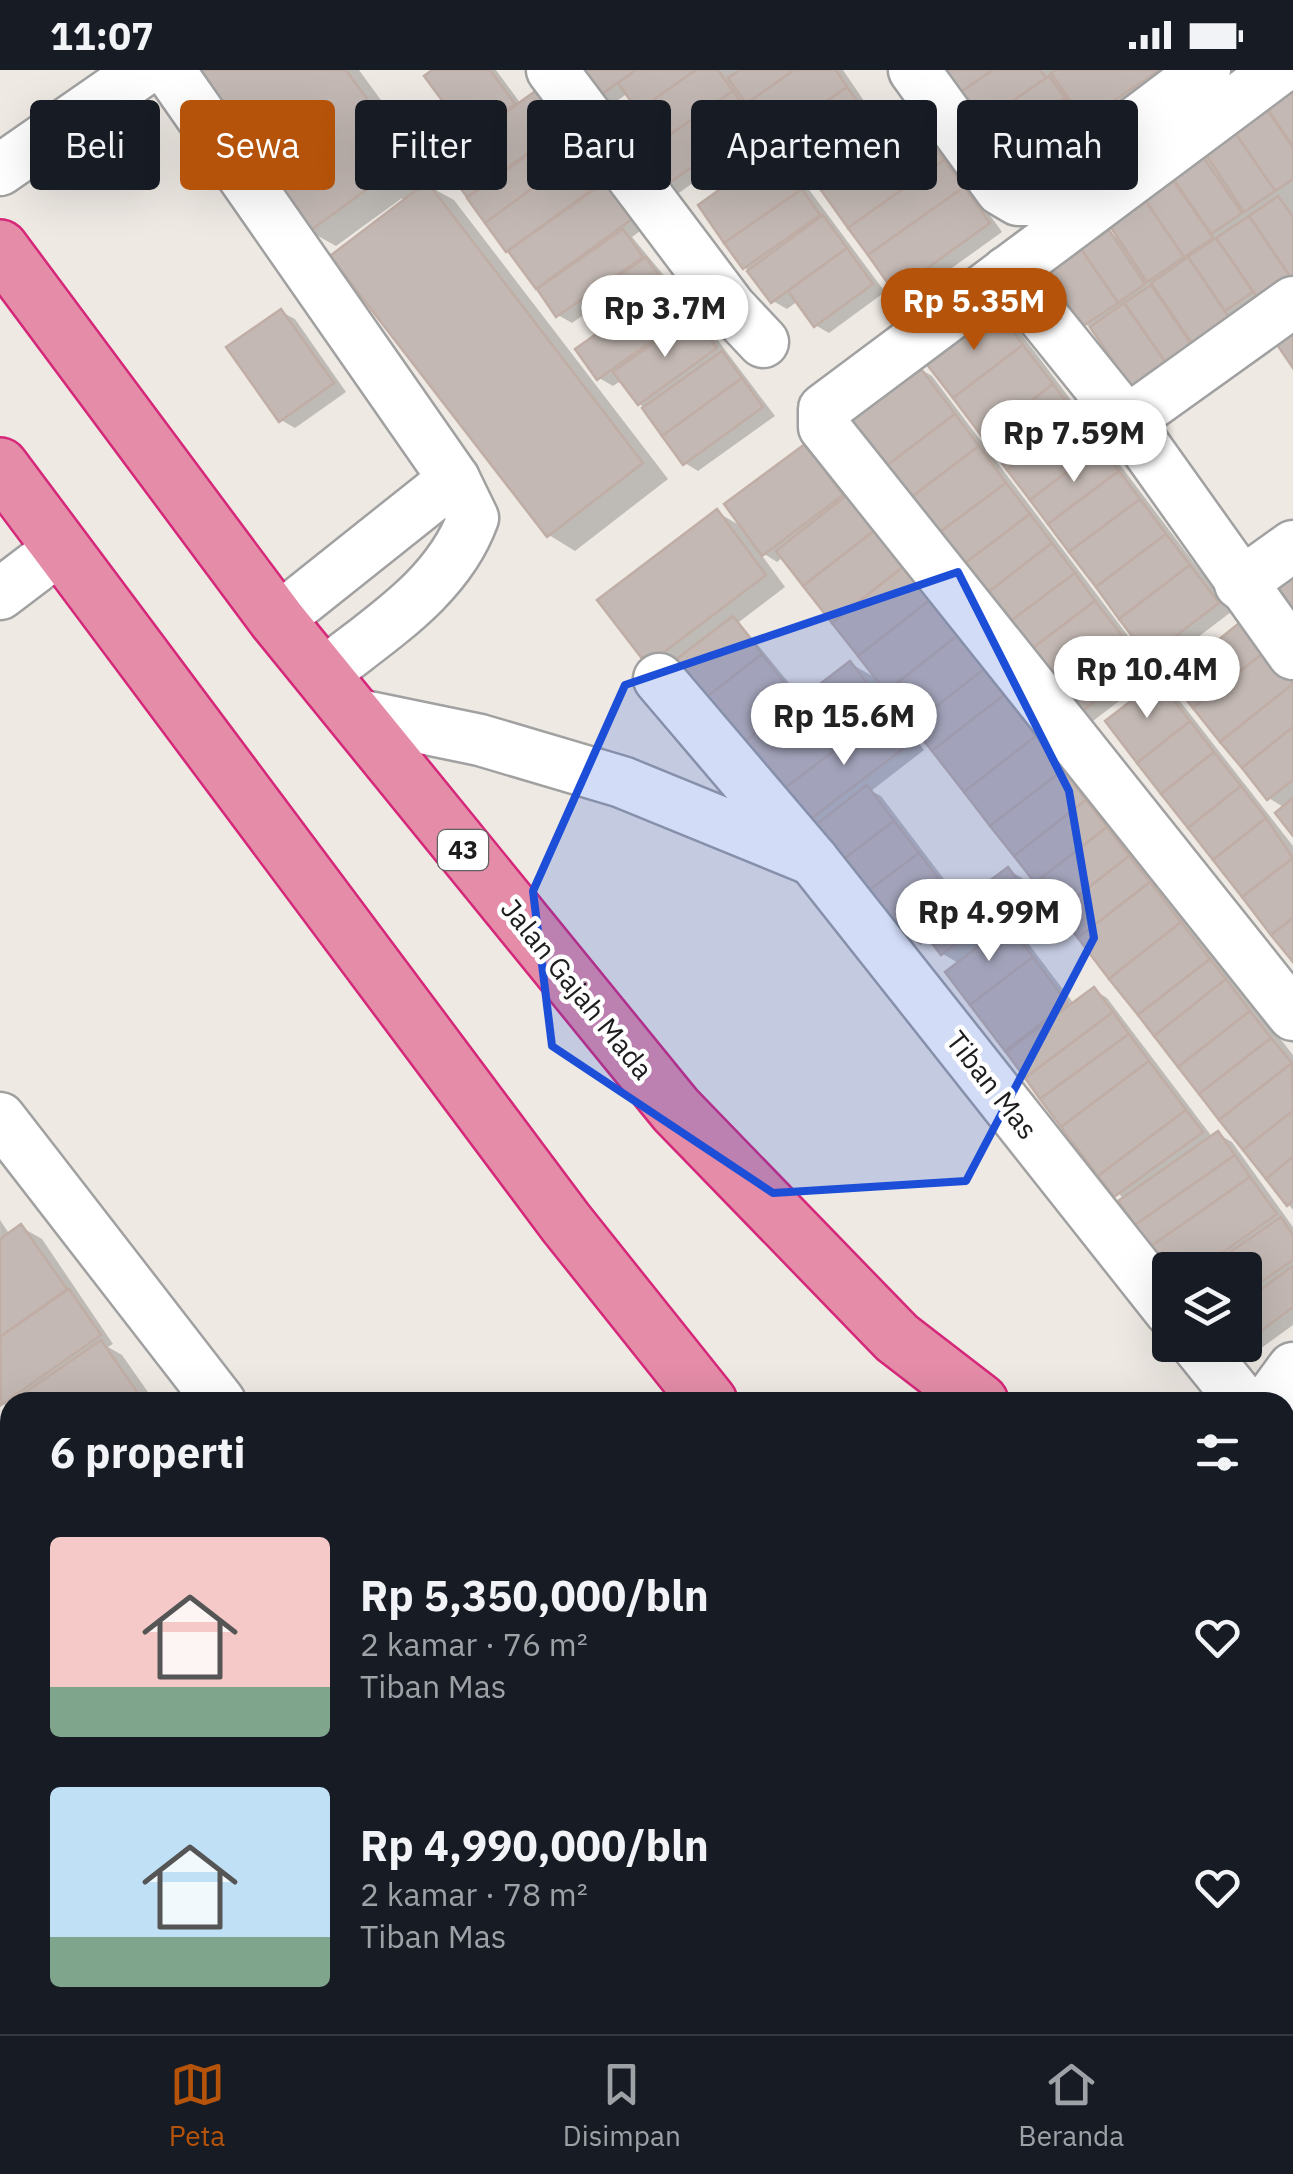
<!DOCTYPE html>
<html lang="id">
<meta charset="utf-8">
<style>
body{margin:0;font-family:"IBM Plex Sans",sans-serif;background:#242831;color:#f1f3f6;height:100vh;display:flex;flex-direction:column;font-size:38px;white-space:nowrap}
*{box-sizing:border-box;margin:0}
p{font-size:32px;color:#9ea1a6}
.icon{flex:none;width:55px;height:55px;fill:none;stroke:currentColor;stroke-width:2;stroke-linecap:round;stroke-linejoin:round}
.map{position:relative;flex:1;overflow:hidden}
.drawer{position:absolute;left:0px;top:1322px;width:1295px;height:642px;display:flex;flex-direction:column;background:#171b24;border-radius:30px 30px 0 0;box-shadow:0 10px 40px #0002}
.drawer>*{flex:none}
.hud{position:absolute;left:30px;top:30px;width:1235px;height:90px;display:flex;gap:20px}
.fabs{position:absolute;left:1152px;top:1182px;display:grid;gap:20px}
.fabs a{display:grid;place-items:center;width:110px;height:110px;border-radius:10px;background:#171b24;box-shadow:0 10px 40px #0002;font-size:50px}
.price{position:absolute;translate:-50% -85px;padding:0 22px;border-radius:35px;background:#fff;color:#222;font-size:32px;line-height:65px;filter:drop-shadow(0 2px 5px #0008)}
.price::after{content:'';position:absolute;left:50%;top:60px;width:30px;height:22px;margin-left:-15px;background:inherit;clip-path:polygon(0 0,100% 0,50% 100%)}
.price.active{background:#b45309;color:#fff}
ul{padding:0;list-style:none}
li{display:flex;align-items:center;gap:30px;height:250px;padding:0 50px}
li span{display:grid;place-items:center;flex:none;width:280px;height:200px;border-radius:10px;color:#555}
li>.icon{margin-inline-start:auto}
span .icon{width:120px;height:120px;fill:#fffc;stroke-width:1}
li b{font-size:42px}
h2{display:flex;justify-content:space-between;align-items:center;height:120px;padding:0 50px;font-size:42px}
.pill{padding:0 35px;border-radius:10px;background:#171b24;box-shadow:0 10px 40px #0002;font-size:35px;line-height:90px}
.pill.active{background:#b45309;color:#fff}
.status{display:flex;justify-content:space-between;align-items:center;height:70px;padding:0 50px;background:#171b24;direction:ltr}
.status svg{height:28px;fill:currentColor}
.menu{display:flex;justify-content:space-around;align-items:center;height:140px;border-top:2px solid #363941;background:#171b24;font-size:28px;color:#9ea1a6}
.menu a{display:grid;justify-items:center;gap:5px}
.menu .active{color:#b45309}
.map>svg:first-child{display:block}
</style>
<div class="status"><b>11:07</b><svg viewBox="0 0 49 12"><path d="M0 12V9h3v3zM5 12V6h3v6zM10 12V3h3v9zM15 12V0h3v12zM26 1h20v11H26zM47 4h2v5h-2z"/></svg></div>
<div class="map">
<svg width="1293" height="1964" viewBox="0 0 1293 1964">
<rect width="100%" height="100%" fill="#eee9e3"/>
<g fill="#0003" fill-rule="evenodd">
<path d="M 197,0 L 359,0 L 435,104 L 423,113 L 454,130 L 668,409 L 575,481 L 549,465 L 402,128 L 336,176 L 309,161 Z"/>
<path d="M 436,0 L 496,0 L 521,34 L 541,20 L 651,153 L 632,167 L 671,214 L 716,244 L 704,252 L 775,346 L 698,401 L 685,393 L 622,310 L 613,316 L 599,308 L 607,259 L 593,238 L 572,253 L 558,245 L 418,55 L 447,33 Z"/>
<path d="M 578,0 L 843,0 L 875,47 L 891,54 L 901,66 L 917,55 L 931,63 L 1002,162 L 910,228 L 896,220 L 812,103 L 807,106 L 793,98 L 885,222 L 829,263 L 815,255 L 798,231 L 787,239 L 773,231 L 745,197 L 724,119 L 711,100 L 676,125 L 663,117 L 641,42 L 628,23 L 611,35 L 597,27 ZM 882,54 L 889,54 L 905,75 L 901,78 Z"/>
<path d="M 920,0 L 1183,0 L 1099,57 L 1086,49 L 1101,71 L 1026,124 Z"/>
<path d="M 1293,7 L 1293,229 L 1149,326 L 1095,260 L 1085,254 L 1109,163 L 1122,171 L 1196,80 L 1211,89 L 1206,81 L 1270,38 Z"/>
<path d="M 996,241 L 1010,249 L 1231,542 L 1164,593 L 1150,585 Z"/>
<path d="M 281,242 L 295,249 L 346,322 L 295,358 L 281,350 Z"/>
<path d="M 918,298 L 932,306 L 1156,603 L 1089,654 Z"/>
<path d="M 805,377 L 819,385 L 862,435 L 1293,985 L 1293,1140 L 910,650 L 904,654 L 924,680 L 871,721 L 881,726 L 963,834 L 1008,800 L 1022,808 L 1038,830 L 1005,855 L 1022,865 L 1074,934 L 1094,920 L 1107,928 L 1213,1068 L 1218,1064 L 1232,1072 L 1293,1157 L 1293,1255 L 1245,1290 L 1226,1275 L 1245,1275 L 1245,1200 L 1170,1200 L 1124,1130 L 1006,979 L 960,894 L 943,884 L 931,867 L 921,875 L 907,867 L 823,758 L 816,763 L 648,593 L 717,442 L 744,458 ZM 758,480 L 777,492 L 783,487 L 880,610 L 851,594 L 803,630 L 739,552 L 785,517 Z"/>
<path d="M 1293,606 L 1293,761 L 1285,738 L 1269,728 L 1174,609 Z"/>
<path d="M 1158,613 L 1172,621 L 1293,776 L 1293,888 Z"/>
<path d="M 0,1150 L 10,1165 L 21,1157 L 42,1169 L 113,1274 L 108,1277 L 122,1285 L 155,1332 L 10,1332 L 10,1338 L 2,1333 Z"/>
</g>
<g fill="#c3b8b3" stroke="#c0aea6" stroke-width="2.5">
<path d="M 192,0 L 346,0 L 410,88 L 307,163 Z"/>
<path d="M 432,0 L 490,0 L 515,34 L 440,90 L 414,55 L 444,33 L 424,6 Z"/>
<path d="M 575,0 L 636,0 L 595,29 Z"/>
<path d="M 636,0 L 696,0 L 638,41 L 618,13 Z"/>
<path d="M 696,0 L 718,0 L 733,21 L 638,87 L 616,56 Z"/>
<path d="M 740,0 L 794,0 L 746,34 L 728,8 Z"/>
<path d="M 794,0 L 836,0 L 847,17 L 771,70 L 746,34 Z"/>
<path d="M 926,0 L 993,0 L 942,35 Z"/>
<path d="M 993,0 L 1040,0 L 1046,8 L 963,65 L 942,35 Z"/>
<path d="M 1055,0 L 1159,0 L 1084,51 L 1051,3 Z"/>
<path d="M 1293,4 L 1293,76 L 1260,28 Z"/>
<path d="M 1049,6 L 1065,28 L 986,83 L 970,61 Z"/>
<path d="M 541,17 L 568,54 L 467,127 L 440,90 Z"/>
<path d="M 847,17 L 869,47 L 791,100 L 771,70 Z"/>
<path d="M 733,21 L 755,52 L 661,119 L 638,87 Z"/>
<path d="M 1065,28 L 1089,63 L 1010,118 L 986,83 Z"/>
<path d="M 1266,38 L 1293,78 L 1293,109 L 1275,121 L 1233,60 Z"/>
<path d="M 877,43 L 895,67 L 821,120 L 804,96 Z"/>
<path d="M 755,52 L 775,80 L 721,118 L 701,90 Z"/>
<path d="M 917,52 L 944,90 L 848,158 L 821,120 Z"/>
<path d="M 570,55 L 587,79 L 485,153 L 467,128 Z"/>
<path d="M 1233,60 L 1275,121 L 1244,142 L 1203,80 Z"/>
<path d="M 1196,77 L 1242,143 L 1211,164 L 1166,98 Z"/>
<path d="M 587,79 L 608,108 L 506,182 L 485,153 Z"/>
<path d="M 775,80 L 802,119 L 724,173 L 698,135 Z"/>
<path d="M 944,90 L 964,117 L 868,185 L 848,158 Z"/>
<path d="M 1166,100 L 1213,168 L 1184,187 L 1138,120 Z"/>
<path d="M 612,107 L 639,144 L 536,219 L 508,181 Z"/>
<path d="M 427,112 L 643,393 L 547,467 L 330,186 Z"/>
<path d="M 964,117 L 990,153 L 894,222 L 868,185 Z"/>
<path d="M 802,119 L 820,145 L 743,199 L 724,173 Z"/>
<path d="M 1138,120 L 1184,187 L 1147,212 L 1102,144 Z"/>
<path d="M 1278,126 L 1293,147 L 1293,211 L 1249,146 Z"/>
<path d="M 823,145 L 847,178 L 771,233 L 747,201 Z"/>
<path d="M 1249,146 L 1293,211 L 1262,234 L 1216,168 Z"/>
<path d="M 623,159 L 643,187 L 556,247 L 537,219 Z"/>
<path d="M 1109,160 L 1145,214 L 1118,233 L 1081,179 Z"/>
<path d="M 1216,168 L 1253,222 L 1225,241 L 1188,187 Z"/>
<path d="M 847,178 L 873,214 L 814,257 L 788,221 Z"/>
<path d="M 1081,179 L 1118,233 L 1083,256 L 1046,203 Z"/>
<path d="M 646,187 L 665,215 L 604,259 L 584,230 Z"/>
<path d="M 1188,187 L 1234,255 L 1197,281 L 1151,213 Z"/>
<path d="M 681,204 L 703,235 L 597,310 L 575,279 Z"/>
<path d="M 1151,215 L 1194,278 L 1168,296 L 1124,233 Z"/>
<path d="M 1124,233 L 1168,296 L 1133,320 L 1090,257 Z"/>
<path d="M 996,238 L 1023,275 L 953,328 L 925,292 Z"/>
<path d="M 281,239 L 334,313 L 279,352 L 226,277 Z"/>
<path d="M 693,245 L 717,278 L 638,335 L 613,302 Z"/>
<path d="M 1293,261 L 1293,298 L 1276,273 Z"/>
<path d="M 1023,275 L 1053,314 L 983,368 L 953,328 Z"/>
<path d="M 722,281 L 742,308 L 662,366 L 642,338 Z"/>
<path d="M 918,295 L 955,344 L 885,397 L 848,348 Z"/>
<path d="M 742,308 L 763,337 L 683,395 L 662,366 Z"/>
<path d="M 1053,314 L 1077,346 L 1007,400 L 983,368 Z"/>
<path d="M 955,344 L 979,376 L 909,429 L 885,397 Z"/>
<path d="M 1077,346 L 1100,377 L 1030,430 L 1007,400 Z"/>
<path d="M 805,374 L 843,425 L 762,486 L 724,434 Z"/>
<path d="M 979,376 L 1006,413 L 936,465 L 909,429 Z"/>
<path d="M 1100,377 L 1119,401 L 1048,454 L 1030,430 Z"/>
<path d="M 1119,401 L 1140,429 L 1069,482 L 1048,454 Z"/>
<path d="M 1006,413 L 1030,444 L 960,497 L 936,465 Z"/>
<path d="M 848,424 L 875,460 L 803,516 L 776,481 Z"/>
<path d="M 1140,429 L 1166,464 L 1096,517 L 1069,482 Z"/>
<path d="M 717,439 L 766,505 L 647,595 L 597,530 Z"/>
<path d="M 1030,444 L 1052,473 L 982,527 L 960,497 Z"/>
<path d="M 875,460 L 904,496 L 832,553 L 803,516 Z"/>
<path d="M 1166,464 L 1190,495 L 1119,549 L 1096,517 Z"/>
<path d="M 1052,473 L 1075,503 L 1004,556 L 982,527 Z"/>
<path d="M 1190,495 L 1219,533 L 1148,587 L 1119,549 Z"/>
<path d="M 904,496 L 930,530 L 858,586 L 832,553 Z"/>
<path d="M 1293,502 L 1293,558 L 1267,521 Z"/>
<path d="M 1075,503 L 1095,531 L 1025,584 L 1004,556 Z"/>
<path d="M 930,530 L 958,565 L 886,622 L 858,586 Z"/>
<path d="M 1095,531 L 1123,567 L 1052,620 L 1025,584 Z"/>
<path d="M 733,546 L 762,584 L 703,630 L 674,591 Z"/>
<path d="M 1243,550 L 1267,580 L 1193,638 L 1170,609 Z"/>
<path d="M 958,565 L 984,599 L 912,656 L 886,622 Z"/>
<path d="M 1123,567 L 1143,595 L 1073,648 L 1052,620 Z"/>
<path d="M 1267,580 L 1293,614 L 1220,672 L 1193,638 Z"/>
<path d="M 762,584 L 798,631 L 739,676 L 703,630 Z"/>
<path d="M 850,591 L 888,640 L 776,725 L 739,676 Z"/>
<path d="M 984,599 L 1004,625 L 932,681 L 912,656 Z"/>
<path d="M 1158,610 L 1190,651 L 1137,693 L 1105,651 Z"/>
<path d="M 1293,614 L 1293,657 L 1242,698 L 1220,672 Z"/>
<path d="M 1004,625 L 1036,666 L 964,722 L 932,681 Z"/>
<path d="M 888,640 L 912,672 L 800,757 L 776,725 Z"/>
<path d="M 1190,651 L 1214,682 L 1161,724 L 1137,693 Z"/>
<path d="M 1293,657 L 1293,710 L 1267,730 L 1242,698 Z"/>
<path d="M 1036,666 L 1063,700 L 990,756 L 964,722 Z"/>
<path d="M 1214,682 L 1241,716 L 1188,758 L 1161,724 Z"/>
<path d="M 1063,700 L 1086,730 L 1014,786 L 990,756 Z"/>
<path d="M 867,715 L 894,751 L 844,789 L 817,754 Z"/>
<path d="M 1241,716 L 1266,748 L 1213,790 L 1188,758 Z"/>
<path d="M 1293,728 L 1293,766 L 1275,743 Z"/>
<path d="M 1086,730 L 1107,757 L 1035,813 L 1014,786 Z"/>
<path d="M 1266,748 L 1293,788 L 1242,827 L 1213,790 Z"/>
<path d="M 894,751 L 919,783 L 868,821 L 844,789 Z"/>
<path d="M 1107,757 L 1129,786 L 1057,842 L 1035,813 Z"/>
<path d="M 919,783 L 955,830 L 905,869 L 868,821 Z"/>
<path d="M 1129,786 L 1150,812 L 1078,868 L 1057,842 Z"/>
<path d="M 1293,788 L 1293,848 L 1271,865 L 1242,827 Z"/>
<path d="M 1008,797 L 1026,821 L 941,885 L 923,861 Z"/>
<path d="M 1150,812 L 1181,852 L 1109,909 L 1078,868 Z"/>
<path d="M 1293,848 L 1293,892 L 1271,865 Z"/>
<path d="M 1181,852 L 1210,889 L 1138,945 L 1109,909 Z"/>
<path d="M 1008,854 L 1033,887 L 970,935 L 945,902 Z"/>
<path d="M 1033,887 L 1067,933 L 1005,981 L 970,935 Z"/>
<path d="M 1210,889 L 1226,909 L 1154,966 L 1138,945 Z"/>
<path d="M 1226,909 L 1250,941 L 1178,997 L 1154,966 Z"/>
<path d="M 1094,917 L 1113,942 L 1025,1008 L 1006,982 Z"/>
<path d="M 1250,941 L 1271,968 L 1199,1024 L 1178,997 Z"/>
<path d="M 1113,942 L 1129,964 L 1040,1029 L 1025,1008 Z"/>
<path d="M 1129,964 L 1149,991 L 1061,1057 L 1040,1029 Z"/>
<path d="M 1271,968 L 1292,993 L 1219,1050 L 1199,1024 Z"/>
<path d="M 1149,991 L 1186,1040 L 1098,1106 L 1061,1057 Z"/>
<path d="M 1292,993 L 1293,1041 L 1243,1080 L 1219,1050 Z"/>
<path d="M 1186,1040 L 1203,1062 L 1114,1127 L 1098,1106 Z"/>
<path d="M 1293,1041 L 1293,1087 L 1266,1109 L 1243,1080 Z"/>
<path d="M 1218,1061 L 1235,1085 L 1135,1155 L 1118,1131 Z"/>
<path d="M 1235,1085 L 1250,1107 L 1150,1177 L 1135,1155 Z"/>
<path d="M 1293,1087 L 1293,1131 L 1287,1136 L 1266,1109 Z"/>
<path d="M 1250,1107 L 1277,1144 L 1198,1200 L 1170,1200 L 1170,1205 L 1150,1177 Z"/>
<path d="M 1281,1147 L 1293,1165 L 1293,1190 L 1245,1223 L 1245,1200 L 1204,1200 Z"/>
<path d="M 21,1154 L 67,1219 L 0,1267 L 0,1169 Z"/>
<path d="M 1293,1196 L 1293,1237 L 1245,1273 L 1245,1231 Z"/>
<path d="M 69,1219 L 101,1265 L 1,1335 L 0,1267 Z"/>
<path d="M 101,1270 L 144,1332 L 14,1332 L 13,1331 Z"/>
</g>
<g fill="none" stroke-linecap="round" stroke-linejoin="round">
<g stroke="#a1a1a1" stroke-width="55">
<g id="street">
<path d="M 169,0 L 454,409 L 473,448 C 447,519 379,559 322,605"/>
<path d="M 552,0 L 731,238 L 763,272"/>
<path d="M 914,0 L 1001,120 L 1018,130 L 1033,130 L 1205,0"/>
<path d="M 1278,0 L 824,339 L 824,357 L 1293,945"/>
<path d="M 0,100 L 144,0"/>
<path d="M 1007,202 L 1127,351 L 1293,584"/>
<path d="M 1127,351 L 1293,232"/>
<path d="M 1240,514 L 1293,476"/>
<path d="M 0,524 L 62,477"/>
<path d="M 277,550 L 454,409"/>
<path d="M 354,644 L 480,670 L 622,712 L 813,790 L 659,609"/>
<path d="M 813,790 L 1170,1241"/>
<path d="M 0,1048 L 220,1332"/>
<path d="M 1197,1275 L 1243,1332"/>
<path d="M 1268,1332 L 1293,1298"/>
<path d="M 1285,1366 L 1293,1371"/>
<path d="M 0,1420 L 10,1431"/>
<path d="M 0,1756 L 10,1768"/>
<path d="M 0,1888 L 10,1880"/>
<path d="M 783,1955 L 795,1964"/>
</g>
</g>
<g stroke="#d5287a" stroke-width="60">
<g id="highway">
<path d="M 0,178 L 277,550 L 676,1040 L 897,1268 L 980,1332"/>
<path d="M 0,396 L 566,1153 L 709,1332"/>
<path d="M 1285,1544 L 1293,1549"/>
<path d="M 1285,1785 L 1293,1788"/>
</g>
</g>
<use href="#street" stroke="#fff" stroke-width="50"/>
<use href="#highway" stroke="#e48ca8" stroke-width="55"/>
</g>
<path fill="#1d4ed8" fill-opacity="0.2" stroke="#1d4ed8" stroke-width="8" stroke-linejoin="round" d="M 958,502 L 1069,721 L 1094,868 L 966,1111 L 773,1123 L 552,976 L 533,821 L 625,615 Z"/>
<g text-anchor="middle" stroke-width="9" stroke-linejoin="round" paint-order="stroke">
<rect fill="#fff" stroke="#616161" stroke-width="2.5" x="438" y="760" width="50" height="40" rx="8"/>
<g font-size="25" font-weight="bold" fill="#1d1d1d">
<text x="463" y="789">43</text>
</g>
<g font-size="28" fill="#1d1d1d" stroke="#fff">
<text transform="translate(577 919) rotate(51)" y="10">Jalan Gajah Mada</text>
<text transform="translate(992 1015) rotate(52)" y="10">Tiban Mas</text>
</g>
</g>
</svg>
<div class="fabs">
<a><svg class="icon" aria-label="layers" viewBox="0 0 24 24"><path d="M12 4l9 5-9 5-9-5zM3 14l9 5 9-5"/></svg></a>
</div>
<b class="price active" style="left:974px;top:283px">Rp 5.35M</b>
<b class="price" style="left:665px;top:290px">Rp 3.7M</b>
<b class="price" style="left:1074px;top:415px">Rp 7.59M</b>
<b class="price" style="left:1147px;top:651px">Rp 10.4M</b>
<b class="price" style="left:844px;top:698px">Rp 15.6M</b>
<b class="price" style="left:989px;top:894px">Rp 4.99M</b>
<div class="hud">
<a class="pill">Beli</a>
<a class="pill active">Sewa</a>
<a class="pill">Filter</a>
<a class="pill">Baru</a>
<a class="pill">Apartemen</a>
<a class="pill">Rumah</a>
</div>
<section class="drawer">
<h2>6 properti<svg class="icon" aria-label="filters" viewBox="0 0 24 24"><path d="M4 7h16M4 17h16"/><circle cx="9" cy="7" r="2"/><circle cx="15" cy="17" r="2"/></svg></h2>
<ul>
<li><span style="background:linear-gradient(#f6c9c9 75%,#7fa58c 0)"><svg class="icon" aria-label="home" viewBox="0 0 24 24"><path d="M3 11l9-7 9 7M6 9v11h12V9"/></svg></span><div><b>Rp 5,350,000/bln</b><p>2 kamar · 76 m²</p><p>Tiban Mas</p></div><svg class="icon" aria-label="heart" viewBox="0 0 24 24"><path d="M12 20l-8-8c-3-5 5-10 8-4 3-6 11-1 8 4z"/></svg></li>
<li><span style="background:linear-gradient(#bfe0f5 75%,#7fa58c 0)"><svg class="icon" aria-label="home" viewBox="0 0 24 24"><path d="M3 11l9-7 9 7M6 9v11h12V9"/></svg></span><div><b>Rp 4,990,000/bln</b><p>2 kamar · 78 m²</p><p>Tiban Mas</p></div><svg class="icon" aria-label="heart" viewBox="0 0 24 24"><path d="M12 20l-8-8c-3-5 5-10 8-4 3-6 11-1 8 4z"/></svg></li>
</ul>
</section>
</div>
<nav class="menu">
<a class="active"><svg class="icon" aria-label="map" viewBox="0 0 24 24"><path d="M3 6l6-2 6 2 6-2v14l-6 2-6-2-6 2zM9 4v14M15 6v14"/></svg>Peta</a>
<a><svg class="icon" aria-label="saved" viewBox="0 0 24 24"><path d="M7 4h10v16l-5-4-5 4z"/></svg>Disimpan</a>
<a><svg class="icon" aria-label="home" viewBox="0 0 24 24"><path d="M3 11l9-7 9 7M6 9v11h12V9"/></svg>Beranda</a>
</nav>
